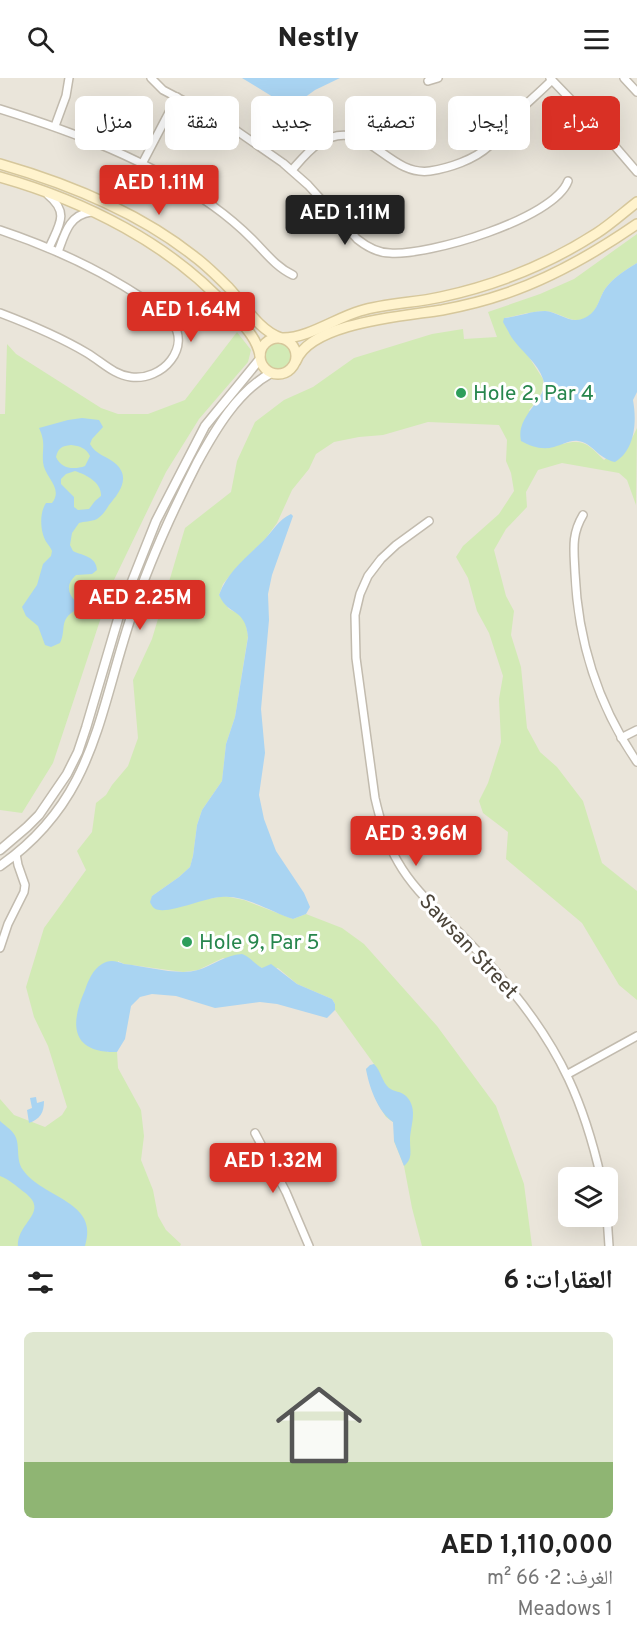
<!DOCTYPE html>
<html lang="ar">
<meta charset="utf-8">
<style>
body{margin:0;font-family:Overpass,"Noto Naskh Arabic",sans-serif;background:#f6f6f6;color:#222;direction:rtl;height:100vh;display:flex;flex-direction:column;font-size:22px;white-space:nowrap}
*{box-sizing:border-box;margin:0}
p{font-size:20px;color:#767676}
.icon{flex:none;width:33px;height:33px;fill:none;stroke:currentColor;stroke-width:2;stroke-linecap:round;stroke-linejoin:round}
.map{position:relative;height:1168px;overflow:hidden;direction:ltr}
.details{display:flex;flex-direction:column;background:#fff;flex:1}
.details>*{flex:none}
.guide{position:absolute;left:18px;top:18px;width:602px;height:54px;direction:rtl;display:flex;gap:12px}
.buttons{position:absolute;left:558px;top:1089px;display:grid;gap:12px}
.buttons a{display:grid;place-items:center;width:60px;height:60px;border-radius:9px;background:#fff;box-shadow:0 6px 24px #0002;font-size:30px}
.price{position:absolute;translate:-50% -51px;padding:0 14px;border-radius:6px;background:#d93025;color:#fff;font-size:20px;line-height:39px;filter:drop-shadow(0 2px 3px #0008)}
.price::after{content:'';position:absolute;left:50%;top:36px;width:18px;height:14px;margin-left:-9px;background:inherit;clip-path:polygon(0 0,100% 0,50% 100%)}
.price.on{background:#222;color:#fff}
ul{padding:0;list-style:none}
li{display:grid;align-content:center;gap:12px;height:318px;padding:0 24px}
li span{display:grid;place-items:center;height:186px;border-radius:9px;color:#555}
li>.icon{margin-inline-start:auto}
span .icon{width:108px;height:108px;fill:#fffc;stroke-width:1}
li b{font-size:26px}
h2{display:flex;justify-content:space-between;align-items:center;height:72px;padding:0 24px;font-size:26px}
.tag{padding:0 21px;border-radius:9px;background:#fff;box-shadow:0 6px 24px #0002;font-size:21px;line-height:54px}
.tag.on{background:#d93025;color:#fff}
header{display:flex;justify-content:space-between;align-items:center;height:78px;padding:0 24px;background:#fff;font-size:27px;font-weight:800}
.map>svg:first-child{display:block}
</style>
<header><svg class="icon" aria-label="menu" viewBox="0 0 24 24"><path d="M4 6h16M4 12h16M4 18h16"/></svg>Nestly<svg class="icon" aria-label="search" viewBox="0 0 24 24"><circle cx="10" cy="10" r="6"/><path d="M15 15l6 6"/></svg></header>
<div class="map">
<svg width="637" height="1168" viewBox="0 0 637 1168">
<rect width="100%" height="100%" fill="#f6f3ec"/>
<path fill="#eae5da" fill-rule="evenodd" d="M 0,0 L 637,0 L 637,1168 L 0,1168 ZM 568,1100 L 608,1100 L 608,1138 L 568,1138 Z"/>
<g fill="#d2eab5">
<path d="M 637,156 L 637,185 C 625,192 613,200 605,211 C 599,220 598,232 589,238 C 573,249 561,234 545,233 C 532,233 517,238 504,240 L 543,301 C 544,315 538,322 529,332 L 563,366 C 584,360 590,368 604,382 L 631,362 L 637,350 L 636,427 L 627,402 L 619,395 L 562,385 L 538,392 L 526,414 L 527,429 L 506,451 L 494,472 L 506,518 L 514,533 L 511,557 L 521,589 L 527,650 L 540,674 L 557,689 L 583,723 L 602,785 L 637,813 L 637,922 L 619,907 L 582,845 L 506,781 L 508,754 L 483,735 L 479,723 L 488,705 L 501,664 L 499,621 L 503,598 L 489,555 L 477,533 L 468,500 L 456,479 L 463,468 L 499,436 L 514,413 L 511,395 L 506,383 L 507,362 L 499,347 L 428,344 L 383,357 L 359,359 L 334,364 L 316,376 L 309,391 L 292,412 L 277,445 L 266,460 L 236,490 L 223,506 L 219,517 L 229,531 L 239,536 L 245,542 L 248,558 L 235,639 L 226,666 L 222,703 L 202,732 L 197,747 L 193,778 L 190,789 L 179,799 L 152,818 L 178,829 L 203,822 L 224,818 L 244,822 L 293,841 L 306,836 L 342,850 L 364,866 L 437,948 L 496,1028 L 524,1106 L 532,1168 L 422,1168 L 412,1130 L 404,1088 L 394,1063 L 395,1049 L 393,1044 L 386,1039 L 378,1026 L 366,991 L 374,986 L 335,932 L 335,926 L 332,921 L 297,906 L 278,890 L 262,890 L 256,887 L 223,880 L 198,892 L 183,894 L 124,886 L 118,883 L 107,974 L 117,974 L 118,990 L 141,1032 L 144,1058 L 141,1082 L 153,1112 L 158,1138 L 166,1152 L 181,1166 L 180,1168 L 0,1168 L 0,1021 L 14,1037 L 45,1049 L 62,1037 L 67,1029 L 48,968 L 34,939 L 26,909 L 44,850 L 86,792 L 77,773 L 92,754 L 96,725 L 106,717 L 112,707 L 128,688 L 138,660 L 133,602 L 152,561 L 185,450 L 231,414 L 237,383 L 255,344 L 284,322 L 313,309 L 354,280 L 432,256 L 463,251 L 464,261 L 497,259 L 488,234 L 540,216 L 574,201 Z"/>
<path d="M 237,254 L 251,272 L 248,284 L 199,341 L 166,394 L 112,506 L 53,685 L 22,735 L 0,732 L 0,336 L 5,336 L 7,266 L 16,276 L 101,330 L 118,336 L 148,336 L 185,322 Z"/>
<circle cx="278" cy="278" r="14"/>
</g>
<g fill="#a9d4f2" fill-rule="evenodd">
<path d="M 242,0 L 340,0 L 315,12 L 304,20 L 287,23 L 273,19 Z"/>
<path d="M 637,185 L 637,314 L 633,322 C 637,344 635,372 615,384 C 597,380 593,365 578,363 C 569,362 562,367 554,369 C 542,372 532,369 521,363 C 515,336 550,321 543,301 C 538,285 521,273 512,260 C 509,255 506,249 503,244 L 504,240 C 517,239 531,233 545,233 C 560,234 572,249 588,238 C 598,232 599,220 605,211 C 613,200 625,192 637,185 Z"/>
<path d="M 82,340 L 99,342 L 103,349 L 92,361 L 90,366 C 96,377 107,378 116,386 C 131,400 119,415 109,427 C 106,432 102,438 97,441 C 91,444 84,443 79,445 L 72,455 L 70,467 L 73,473 C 83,478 96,478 97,492 L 92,496 L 76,497 C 64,508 69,517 78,526 L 76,532 C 58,542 67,551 60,565 L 51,569 L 45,567 L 38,548 L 26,538 L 22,529 L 37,507 L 43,486 L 51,478 L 52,473 C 51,470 49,468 47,465 C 40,455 39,435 46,425 L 52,425 C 64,410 44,399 43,384 C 42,370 46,365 39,350 L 68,342 ZM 71,367 C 80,368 86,370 90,378 L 85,388 C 74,392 61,391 56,379 C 58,370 62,368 71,367 ZM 75,393 C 87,397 102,405 101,418 L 95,423 L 89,431 L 78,432 L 74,429 L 74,419 L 61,406 L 61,401 L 66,396 Z"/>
<path d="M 291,436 L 293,438 L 272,497 L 268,516 L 269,542 L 261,631 L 265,675 L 259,717 L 264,741 L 276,773 L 304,815 L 310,829 L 306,836 L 293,841 C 271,834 244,816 221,819 C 205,820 173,834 160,832 C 155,832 152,829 150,824 L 152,818 L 179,799 L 190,789 L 193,778 L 197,747 L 202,732 L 222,703 L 226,666 L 235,639 L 248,559 C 245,529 229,539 219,517 C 227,494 247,479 264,462 C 273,453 278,442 291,436 Z"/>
<path d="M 242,876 C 252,880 253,885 262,890 L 271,886 L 297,906 L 332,921 L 335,926 L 335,932 L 327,940 L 277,926 L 260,924 L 215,930 L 176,918 L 152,916 L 140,919 L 131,928 L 125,961 L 117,974 C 72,975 69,948 85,912 C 88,903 93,891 102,886 C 109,881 117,883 124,886 C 146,888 178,898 198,892 C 214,887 225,877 242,876 Z"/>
<path d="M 374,986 C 381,993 382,1004 389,1010 C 394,1014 401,1013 406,1018 C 419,1031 410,1048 410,1063 C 410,1073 413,1081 404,1088 L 394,1063 L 393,1044 C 378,1034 369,1009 366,991 L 370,987 Z"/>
<path d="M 36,1019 L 37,1025 L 44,1023 C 44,1035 40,1041 29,1045 L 27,1032 L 32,1030 L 30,1020 Z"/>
<path d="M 0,1043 C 4,1047 11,1051 14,1056 C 21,1066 15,1081 23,1092 C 42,1120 100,1123 85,1168 L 18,1168 C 17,1144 51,1134 24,1114 C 16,1108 10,1102 0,1098 Z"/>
</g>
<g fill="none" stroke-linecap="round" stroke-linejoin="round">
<g stroke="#c2bbae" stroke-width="10">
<g id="minor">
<path d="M 151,0 L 163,12 L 224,44 L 283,85 L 308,107 L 357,161 C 367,169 377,175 390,175 C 428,178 554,141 568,103"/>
<path d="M 550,0 L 579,30 L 592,51 L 613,66 L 637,94"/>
<path d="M 624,0 L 637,14"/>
<path d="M 428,3 L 438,0"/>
<path d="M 579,30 C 597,36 608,47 613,66"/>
<path d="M 0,31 C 74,54 149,82 213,128 C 227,138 240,149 252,161 C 265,174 276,189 293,197"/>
<path d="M 55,48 L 66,18 L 69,0"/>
<path d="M 142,86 L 177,19"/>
<path d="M 292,92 C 300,83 308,73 318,66 C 365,34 386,99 430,93 C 449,90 474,82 489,68 C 497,61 502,51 509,43 C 522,29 538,16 552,2"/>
<path d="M 48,117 C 70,135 59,147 49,170"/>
<path d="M 0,152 C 51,169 99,191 144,221 C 154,228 166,234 172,244 C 181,256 180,270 171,282 C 162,294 146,301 131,299 C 114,297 102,284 87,275 C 60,259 29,246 0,235"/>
<path d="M 58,174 C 65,155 69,137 91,134"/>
<path d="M 583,437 C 571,457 574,472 575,495 C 578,564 598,627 637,684"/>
<path d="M 429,443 L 396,467 L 381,481 L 368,498 L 360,516 L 355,537 L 356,580 L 375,720 C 380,742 386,764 398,784 C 411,807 429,824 448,843 C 470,865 493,888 512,913 C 561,973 584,1025 601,1100"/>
<path d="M 621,660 L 637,652"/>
<path d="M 0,870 L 8,846 L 24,814 L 25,807 L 18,787 L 16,776"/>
<path d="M 568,996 L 637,958"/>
<path d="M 255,1055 L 286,1114 L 309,1168"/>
<path d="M 607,1138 L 609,1168"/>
</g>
</g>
<g stroke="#c2bbae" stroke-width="11">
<g id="tertiary">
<path d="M 0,772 L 27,749 L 39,737 L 67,696 L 78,674 L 86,650 L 121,531 L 156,443 L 205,348 L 260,281"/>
<path d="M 0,788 C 95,722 98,636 132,536 C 149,484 172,434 197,385 C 215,352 237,314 271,295"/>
</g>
</g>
<g stroke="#d6c79b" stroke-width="12">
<g id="secondary">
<path d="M 0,86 C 66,105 140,135 195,179 C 207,188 218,199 229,210 C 245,227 258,252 281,260"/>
<path d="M 0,99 C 85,123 171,166 230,232 C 242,246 256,258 260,277"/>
<circle cx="278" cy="278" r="18"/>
<path d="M 283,260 C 308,260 336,240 360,233 C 387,225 415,225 441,219 C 497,207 549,186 597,155 C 611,146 624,134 637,124"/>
<path d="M 296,283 C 311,244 406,238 442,232 C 463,228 484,223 504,216 C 552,200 595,175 637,146"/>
</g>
</g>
<use href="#minor" stroke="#fff" stroke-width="7"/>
<use href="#tertiary" stroke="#fff" stroke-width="8"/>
<use href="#secondary" stroke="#fff3cd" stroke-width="9"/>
</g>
<g fill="#2e9e5b" stroke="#fff" stroke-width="2">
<circle cx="461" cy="315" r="6"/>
<circle cx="187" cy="864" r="6"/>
</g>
<g text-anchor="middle" stroke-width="6" stroke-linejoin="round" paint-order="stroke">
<g font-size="21" fill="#27864d" stroke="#fff" text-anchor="start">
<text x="473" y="322">Hole 2, Par 4</text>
<text x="199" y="871">Hole 9, Par 5</text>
</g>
<g font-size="21" fill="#4b4439" stroke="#fff">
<text transform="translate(469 868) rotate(47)" y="7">Sawsan Street</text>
</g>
</g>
</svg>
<div class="buttons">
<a><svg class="icon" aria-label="layers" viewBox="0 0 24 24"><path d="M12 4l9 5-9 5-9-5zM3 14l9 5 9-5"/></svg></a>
</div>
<b class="price" style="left:159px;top:138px">AED 1.11M</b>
<b class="price on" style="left:345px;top:168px">AED 1.11M</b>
<b class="price" style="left:191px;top:265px">AED 1.64M</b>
<b class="price" style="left:140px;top:553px">AED 2.25M</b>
<b class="price" style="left:416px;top:789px">AED 3.96M</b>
<b class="price" style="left:273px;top:1116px">AED 1.32M</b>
<div class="guide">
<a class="tag on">شراء</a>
<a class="tag">إيجار</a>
<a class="tag">تصفية</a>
<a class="tag">جديد</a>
<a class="tag">شقة</a>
<a class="tag">منزل</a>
</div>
</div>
<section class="details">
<h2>العقارات: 6<svg class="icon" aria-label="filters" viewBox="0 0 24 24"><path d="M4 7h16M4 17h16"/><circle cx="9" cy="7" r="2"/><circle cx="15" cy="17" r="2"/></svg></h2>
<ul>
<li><span style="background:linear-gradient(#dfe7d0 70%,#8fb573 0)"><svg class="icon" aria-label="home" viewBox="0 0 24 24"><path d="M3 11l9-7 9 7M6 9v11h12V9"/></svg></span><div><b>AED 1,110,000</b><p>الغرف: 2 · 66 m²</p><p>Meadows 1</p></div></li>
</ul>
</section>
